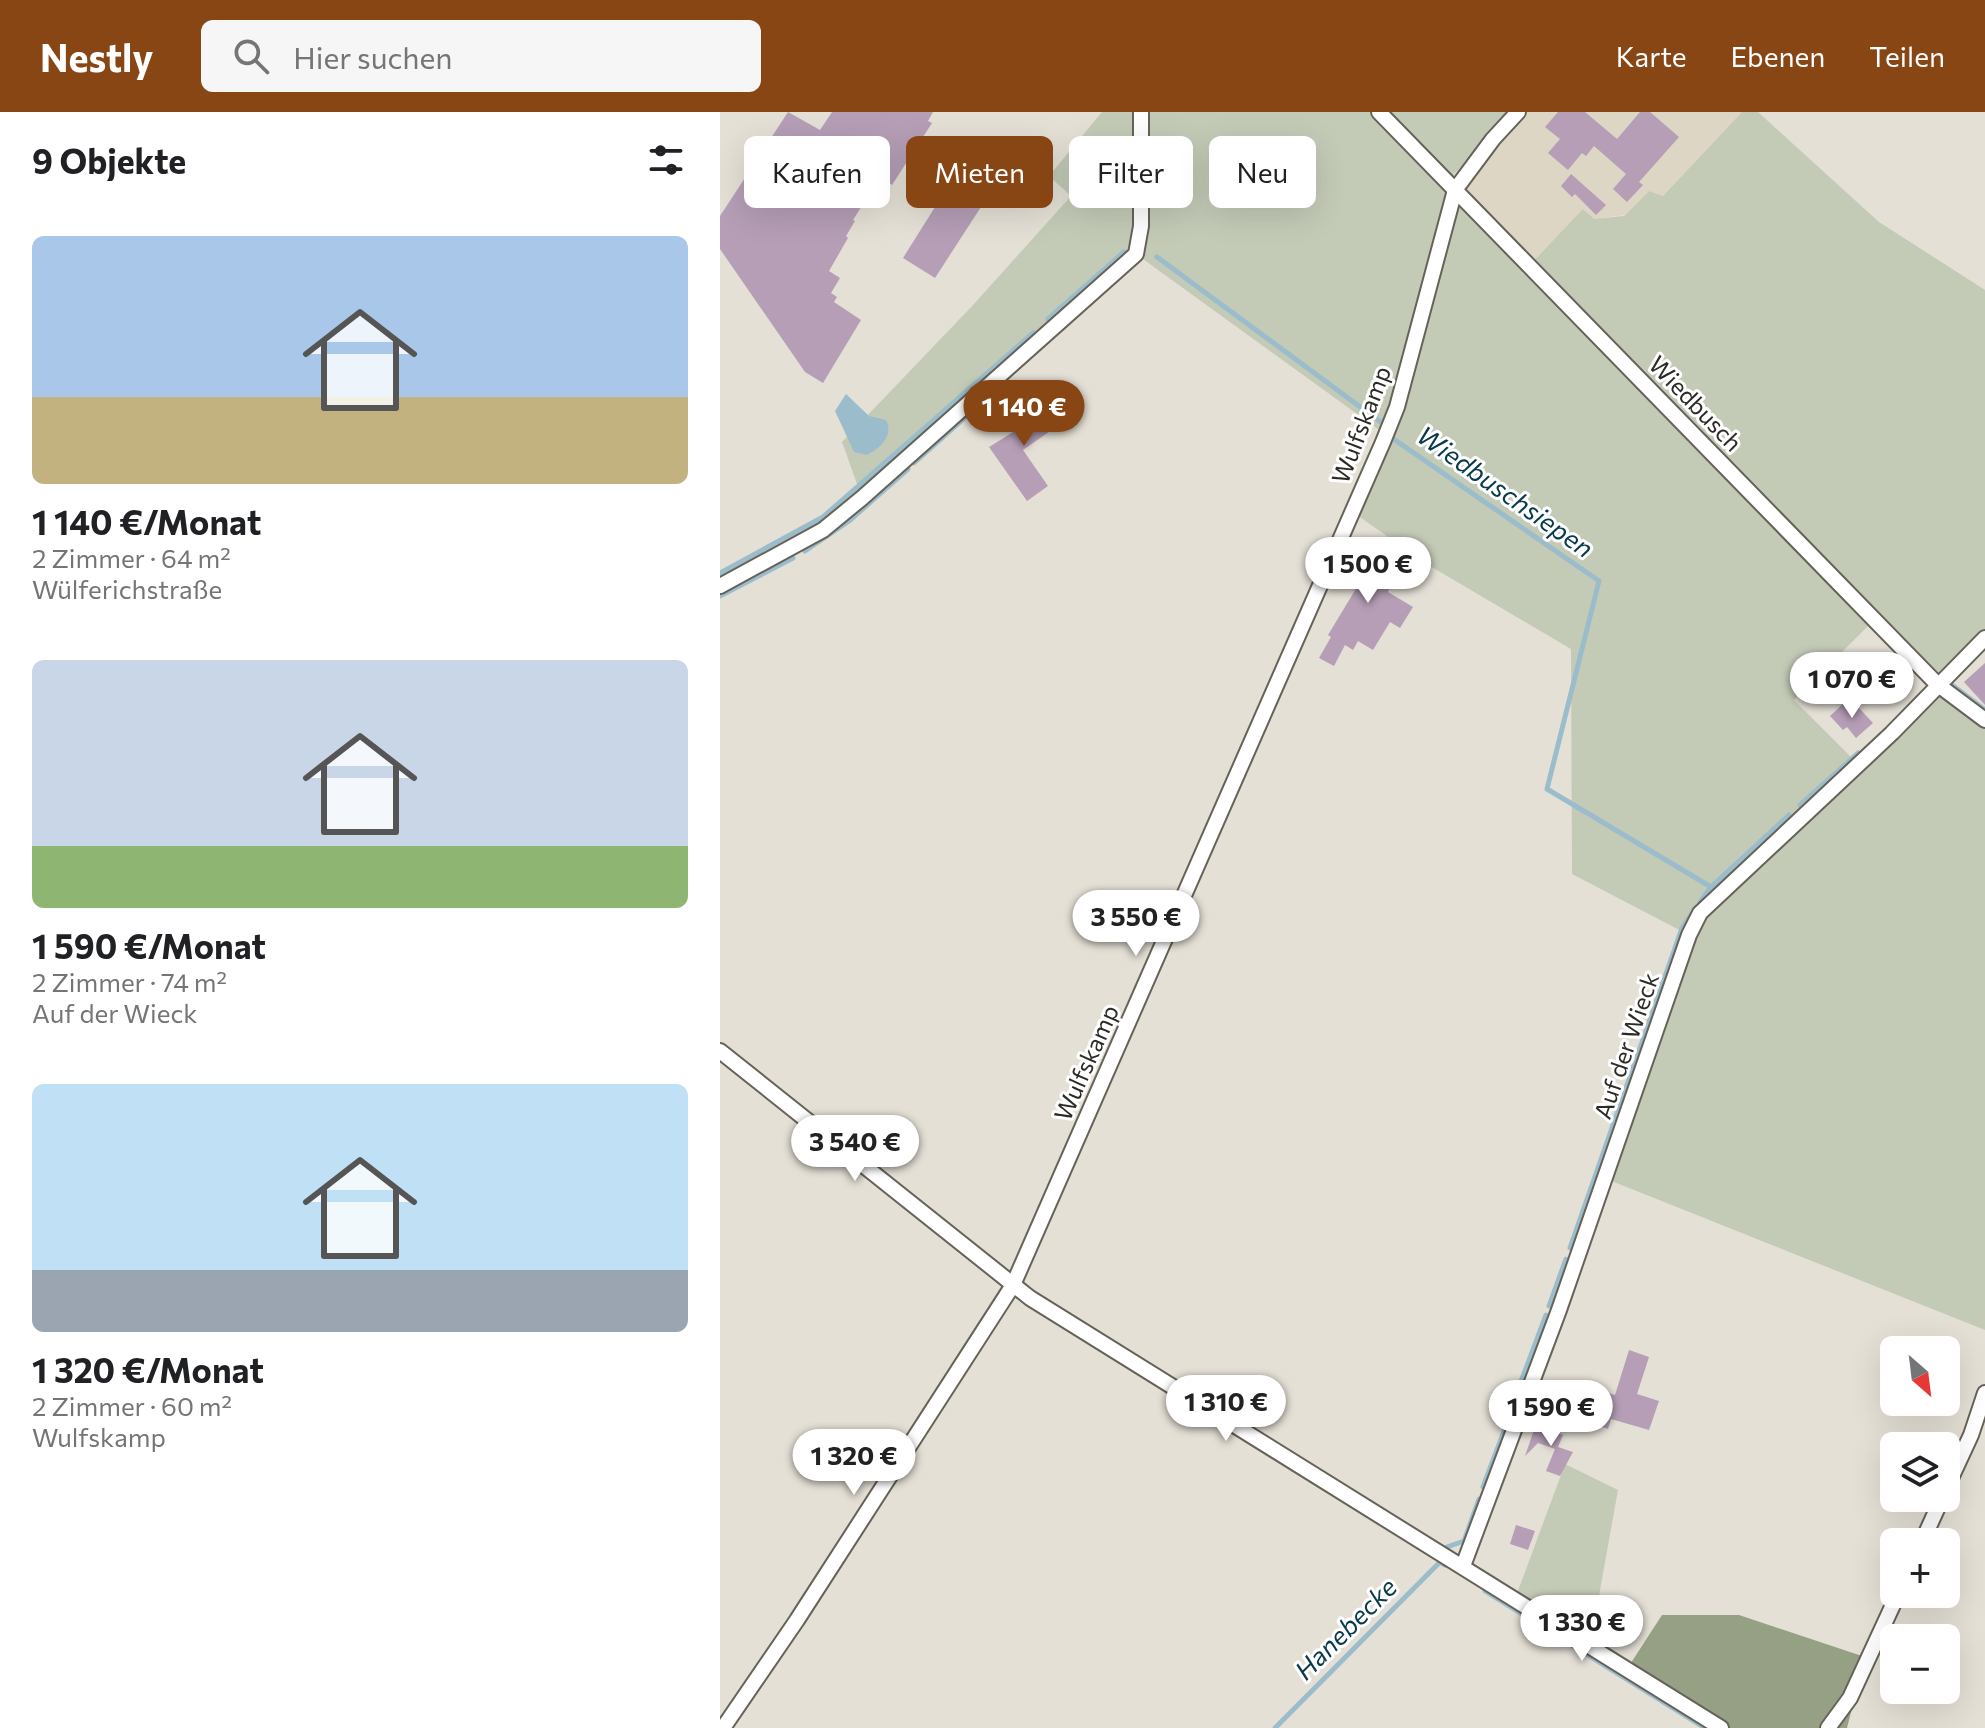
<!DOCTYPE html>
<html lang="de">
<meta charset="utf-8">
<style>
body{margin:0;font-family:Commissioner,sans-serif;background:#f6f6f6;color:#202124;height:100vh;display:flex;flex-direction:column;font-size:30px;white-space:nowrap}
*{box-sizing:border-box;margin:0}
p{font-size:26px;color:#757577}
.icon{flex:none;width:44px;height:44px;fill:none;stroke:currentColor;stroke-width:2;stroke-linecap:round;stroke-linejoin:round}
.map{position:relative;flex:1;overflow:hidden}
.drawer{display:flex;flex-direction:column;background:#fff;width:720px}
.drawer>*{flex:none}
.hud{position:absolute;left:24px;top:24px;width:760px;height:72px;display:flex;gap:16px}
.needle{width:52px;rotate:152deg}
.fabs{position:absolute;left:1160px;top:1224px;display:grid;gap:16px}
.fabs a{display:grid;place-items:center;width:80px;height:80px;border-radius:12px;background:#fff;box-shadow:0 8px 32px #0002;font-size:40px}
.price{position:absolute;translate:-50% -68px;padding:0 18px;border-radius:28px;background:#fff;color:#222;font-size:26px;line-height:52px;filter:drop-shadow(0 2px 4px #0008)}
.price::after{content:'';position:absolute;left:50%;top:48px;width:24px;height:18px;margin-left:-12px;background:inherit;clip-path:polygon(0 0,100% 0,50% 100%)}
.price.on{background:#894615;color:#fff}
ul{padding:0;list-style:none}
li{display:grid;align-content:center;gap:16px;height:424px;padding:0 32px}
li span{display:grid;place-items:center;height:248px;border-radius:12px;color:#555}
li>.icon{margin-inline-start:auto}
span .icon{width:144px;height:144px;fill:#fffc;stroke-width:1}
li b{font-size:34px}
h2{display:flex;justify-content:space-between;align-items:center;height:96px;padding:0 32px;font-size:34px}
.pill{padding:0 28px;border-radius:12px;background:#fff;box-shadow:0 8px 32px #0002;font-size:28px;line-height:72px}
.pill.on{background:#894615;color:#fff}
header{display:flex;align-items:center;gap:48px;box-sizing:border-box;height:112px;padding:0 40px;background:#894615;color:#fff}
header strong{font-size:38px}
nav{display:flex;gap:44px;margin-inline-start:auto;font-size:28px}
.search{width:560px;height:72px;background:#f6f6f6;display:flex;align-items:center;gap:20px;box-sizing:border-box;padding:0 28px;border-radius:12px;color:#757577;font-size:30px}
main{display:flex;flex:1;min-height:0}
.map>svg:first-child{display:block}
</style>
<header>
<strong>Nestly</strong>
<div class="search"><svg class="icon" aria-label="search" viewBox="0 0 24 24"><circle cx="10" cy="10" r="6"/><path d="M15 15l6 6"/></svg>Hier suchen</div>
<nav><a>Karte</a><a>Ebenen</a><a>Teilen</a></nav>
</header>
<main>
<section class="drawer">
<h2>9 Objekte<svg class="icon" aria-label="filters" viewBox="0 0 24 24"><path d="M4 7h16M4 17h16"/><circle cx="9" cy="7" r="2"/><circle cx="15" cy="17" r="2"/></svg></h2>
<ul>
<li><span style="background:linear-gradient(#a9c7e8 65%,#c2b280 0)"><svg class="icon" aria-label="home" viewBox="0 0 24 24"><path d="M3 11l9-7 9 7M6 9v11h12V9"/></svg></span><div><b>1 140 €/Monat</b><p>2 Zimmer · 64 m²</p><p>Wülferichstraße</p></div></li>
<li><span style="background:linear-gradient(#c9d6e8 75%,#8fb573 0)"><svg class="icon" aria-label="home" viewBox="0 0 24 24"><path d="M3 11l9-7 9 7M6 9v11h12V9"/></svg></span><div><b>1 590 €/Monat</b><p>2 Zimmer · 74 m²</p><p>Auf der Wieck</p></div></li>
<li><span style="background:linear-gradient(#bfe0f5 75%,#9aa5b1 0)"><svg class="icon" aria-label="home" viewBox="0 0 24 24"><path d="M3 11l9-7 9 7M6 9v11h12V9"/></svg></span><div><b>1 320 €/Monat</b><p>2 Zimmer · 60 m²</p><p>Wulfskamp</p></div></li>
</ul>
</section>
<div class="map">
<svg width="1265" height="1616" viewBox="0 0 1265 1616">
<rect width="100%" height="100%" fill="#e5e0d6"/>
<path fill="#ddd6c5" d="M 804,0 L 1022,0 L 943,84 L 929,79 L 904,103 L 873,107 L 864,97 L 809,154 L 747,83 L 744,76 L 748,67 Z"/>
<g fill="#c3cab6" fill-rule="evenodd">
<path d="M 382,0 L 792,0 L 724,73 L 809,154 L 863,97 L 874,107 L 904,104 L 929,79 L 943,84 L 1022,0 L 1038,0 L 1159,110 L 1265,178 L 1265,526 L 1217,572 L 1265,608 L 1265,1218 L 884,1066 L 969,823 L 852,762 L 851,537 L 705,451 L 637,403 L 662,320 L 416,142 L 142,386 L 122,330 L 254,192 L 351,84 L 329,64 ZM 1153,509 L 1217,572 L 1139,653 L 1074,588 Z"/>
<path d="M 845,1352 L 898,1378 L 870,1534 L 795,1487 Z"/>
</g>
<path fill="#96a084" d="M 942,1503 L 1019,1503 L 1145,1545 L 1127,1616 L 1001,1616 L 907,1557 Z"/>
<path fill="#9bbdcb" d="M 126,282 L 149,304 L 166,308 C 174,323 161,336 147,343 L 134,340 L 115,299 Z"/>
<g fill="none" stroke-linecap="round" stroke-linejoin="round">
<g stroke="#9bbdcb" stroke-width="5">
<path d="M 437,145 L 662,311"/>
<path d="M 328,207 L 404,140"/>
<path d="M 675,328 L 879,469 L 827,677 L 991,775"/>
<path d="M 194,351 L 258,294"/>
<path d="M 85,439 L 129,409 L 188,357"/>
<path d="M 0,461 L 103,405 L 313,221"/>
<path d="M 0,484 L 73,446"/>
<path d="M 1232,573 L 1265,598"/>
<path d="M 1080,693 L 1138,641"/>
<path d="M 980,790 L 991,775 L 1069,703"/>
<path d="M 850,1136 L 962,816 L 971,803"/>
<path d="M 829,1194 L 846,1147"/>
<path d="M 793,1291 L 826,1203"/>
<path d="M 763,1375 L 789,1306"/>
<path d="M 727,1435 L 744,1429 L 759,1387"/>
<path d="M 765,1479 L 985,1616"/>
<path d="M 555,1616 L 720,1450 L 725,1453"/>
</g>
</g>
<g fill="#b59eb6">
<path d="M 68,0 L 100,18 L 112,0 L 213,0 L 208,9 L 212,11 L 172,73 L 160,65 L 133,108 L 135,109 L 126,124 L 128,126 L 109,159 L 120,166 L 111,181 L 117,185 L 114,190 L 141,208 L 103,271 L 85,260 L 0,137 L 0,104 Z"/>
<path d="M 838,0 L 865,0 L 897,27 L 920,0 L 930,0 L 959,25 L 919,70 L 923,73 L 907,90 L 893,77 L 906,62 L 874,34 L 866,44 L 862,41 L 848,58 L 828,41 L 840,27 L 825,15 Z"/>
<path d="M 237,60 L 270,81 L 215,166 L 183,146 Z"/>
<path d="M 851,62 L 886,93 L 876,103 L 855,82 L 852,85 L 841,74 Z"/>
<path d="M 314,284 L 336,315 L 303,338 L 328,374 L 307,389 L 269,335 L 301,315 L 291,300 Z"/>
<path d="M 665,438 L 689,448 L 684,461 L 676,458 L 668,480 L 693,495 L 680,516 L 670,510 L 653,538 L 638,529 L 633,538 L 625,533 L 614,554 L 599,546 L 611,525 L 608,523 L 637,475 L 623,470 L 635,440 L 660,449 Z"/>
<path d="M 1265,551 L 1265,593 L 1244,570 Z"/>
<path d="M 1124,591 L 1132,600 L 1138,595 L 1153,611 L 1136,626 L 1127,615 L 1123,618 L 1110,604 Z"/>
<path d="M 909,1238 L 929,1245 L 917,1282 L 939,1289 L 929,1318 L 891,1307 L 888,1317 L 872,1311 L 882,1279 L 895,1283 Z"/>
<path d="M 816,1312 L 843,1323 L 838,1335 L 853,1340 L 840,1364 L 826,1359 L 835,1337 L 818,1331 L 805,1344 Z"/>
<path d="M 796,1413 L 815,1419 L 808,1438 L 790,1432 Z"/>
<path d="M 887,1491 L 919,1494 L 916,1521 L 884,1518 Z"/>
</g>
<g fill="none" stroke-linecap="round" stroke-linejoin="round">
<g stroke="#666259" stroke-width="18">
<g id="minor">
<path d="M 659,0 L 1217,572 L 1265,608"/>
<path d="M 0,474 L 103,418 L 142,386 L 416,142 L 421,114 L 421,0"/>
<path d="M 0,939 L 310,1186 L 1001,1616"/>
<path d="M 1226,1377 L 1251,1323 L 1265,1281"/>
<path d="M 1202,1430 L 1222,1386"/>
<path d="M 743,1454 L 839,1198 L 969,823 L 980,801 L 1172,621 L 1265,526"/>
<path d="M 3,1616 L 77,1508 L 293,1173 L 663,330 L 677,295 L 735,78 L 773,27 L 798,0"/>
<path d="M 1108,1616 L 1130,1586 L 1178,1482"/>
</g>
</g>
<use href="#minor" stroke="#fff" stroke-width="14"/>
</g>
<g text-anchor="middle" stroke-width="6" stroke-linejoin="round" paint-order="stroke">
<g font-size="24" fill="#2c2a26" stroke="#fff">
<text transform="translate(975 292) rotate(46)" y="8">Wiedbusch</text>
<text transform="translate(642 313) rotate(-69)" y="8">Wulfskamp</text>
<text transform="translate(907 934) rotate(-71)" y="8">Auf der Wieck</text>
<text transform="translate(367 951) rotate(-66)" y="8">Wulfskamp</text>
</g>
<g font-size="26" font-style="italic" fill="#073a4b" stroke="#fff">
<text transform="translate(785 380) rotate(35)" y="9">Wiedbuschsiepen</text>
<text transform="translate(626 1517) rotate(-45)" y="9">Hanebecke</text>
</g>
</g>
</svg>
<div class="fabs">
<a><svg class="needle" viewBox="-14 -14 28 28"><path d="M0-13l5 13h-10z" fill="#e53935"/><path d="M0 13l5-13h-10z" fill="#757577"/></svg></a>
<a><svg class="icon" aria-label="layers" viewBox="0 0 24 24"><path d="M12 4l9 5-9 5-9-5zM3 14l9 5 9-5"/></svg></a>
<a>+</a>
<a>−</a>
</div>
<b class="price on" style="left:304px;top:336px">1 140 €</b>
<b class="price" style="left:648px;top:493px">1 500 €</b>
<b class="price" style="left:1132px;top:608px">1 070 €</b>
<b class="price" style="left:416px;top:846px">3 550 €</b>
<b class="price" style="left:135px;top:1071px">3 540 €</b>
<b class="price" style="left:506px;top:1331px">1 310 €</b>
<b class="price" style="left:831px;top:1336px">1 590 €</b>
<b class="price" style="left:134px;top:1385px">1 320 €</b>
<b class="price" style="left:862px;top:1551px">1 330 €</b>
<div class="hud">
<a class="pill">Kaufen</a>
<a class="pill on">Mieten</a>
<a class="pill">Filter</a>
<a class="pill">Neu</a>
</div>
</div>
</main>
